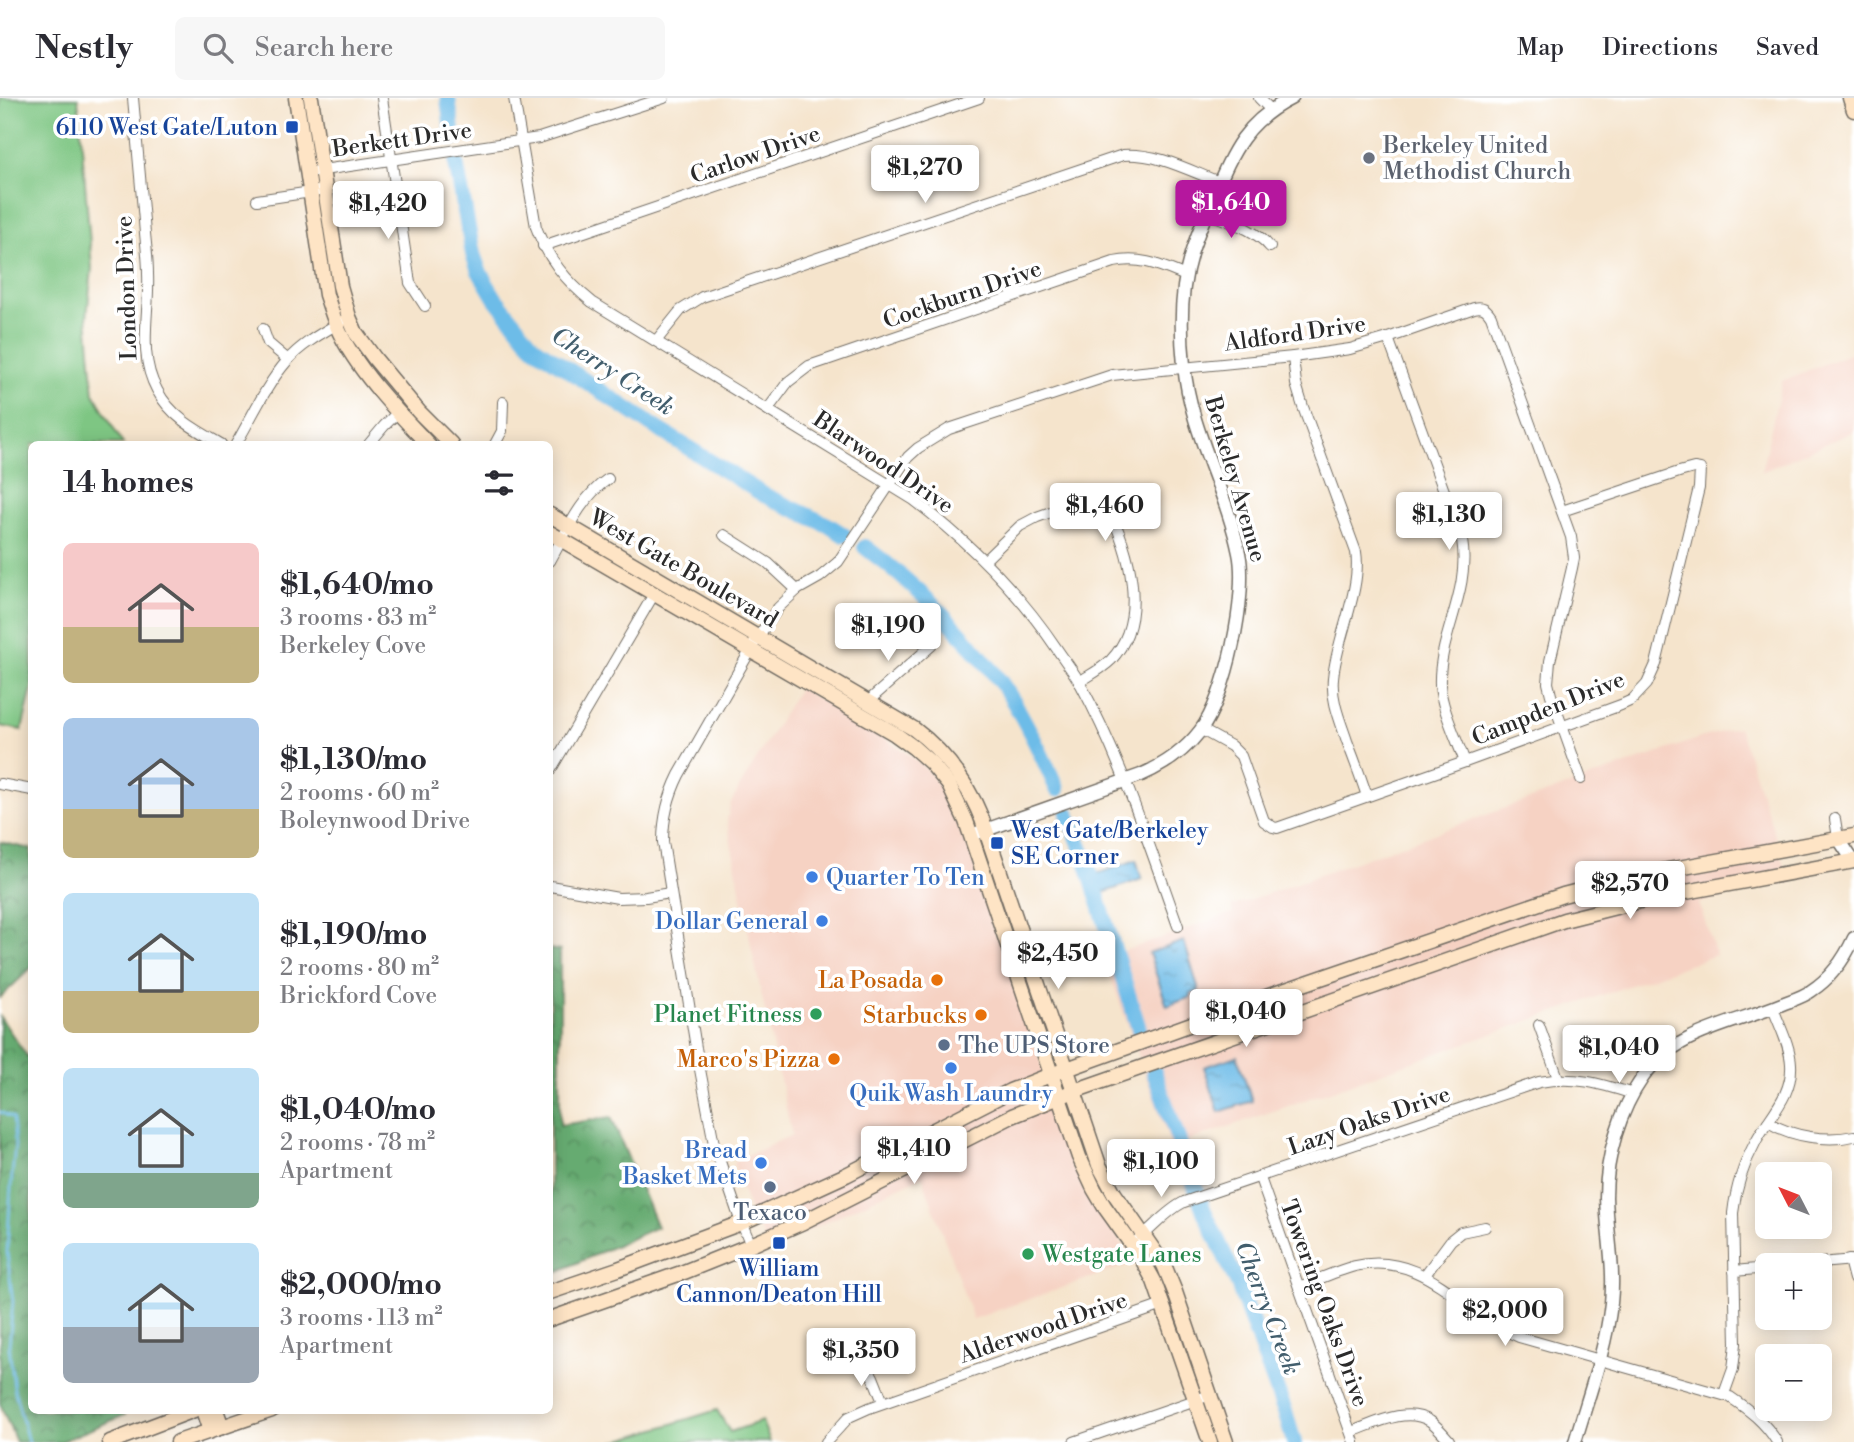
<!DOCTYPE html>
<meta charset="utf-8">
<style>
body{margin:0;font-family:"Libre Bodoni",serif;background:#f7f7f7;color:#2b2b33;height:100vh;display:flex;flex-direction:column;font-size:26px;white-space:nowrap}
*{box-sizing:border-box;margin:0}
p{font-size:23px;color:#7c7c81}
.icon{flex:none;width:38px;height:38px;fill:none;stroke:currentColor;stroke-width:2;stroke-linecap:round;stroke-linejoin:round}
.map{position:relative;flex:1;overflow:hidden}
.drawer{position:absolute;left:28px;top:343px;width:525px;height:973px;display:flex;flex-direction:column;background:#fff;border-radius:10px;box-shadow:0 4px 18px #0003}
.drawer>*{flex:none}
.needle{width:46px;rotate:312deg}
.tools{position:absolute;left:1755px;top:1064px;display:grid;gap:14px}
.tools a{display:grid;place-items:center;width:77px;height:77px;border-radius:10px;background:#fff;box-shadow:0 4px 18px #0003;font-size:35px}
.price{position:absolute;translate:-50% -60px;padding:0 16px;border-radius:7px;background:#fff;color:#222;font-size:23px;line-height:46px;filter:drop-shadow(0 2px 4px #0008)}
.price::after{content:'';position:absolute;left:50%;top:42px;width:21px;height:16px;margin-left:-10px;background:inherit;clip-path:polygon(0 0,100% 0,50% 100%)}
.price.selected{background:#b5179e;color:#fff}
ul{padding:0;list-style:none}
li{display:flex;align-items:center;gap:21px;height:175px;padding:0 35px}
li span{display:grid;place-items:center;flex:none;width:196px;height:140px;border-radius:10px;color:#555}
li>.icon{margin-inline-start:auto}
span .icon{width:84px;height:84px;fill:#fffc;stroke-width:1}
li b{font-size:30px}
h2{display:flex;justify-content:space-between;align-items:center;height:84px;padding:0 35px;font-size:30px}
header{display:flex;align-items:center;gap:42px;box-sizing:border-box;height:98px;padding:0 35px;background:#fff;border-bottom:2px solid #e1e1e2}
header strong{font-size:33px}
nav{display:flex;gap:38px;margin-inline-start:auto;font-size:24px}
.search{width:490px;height:63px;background:#f7f7f7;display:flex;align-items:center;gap:18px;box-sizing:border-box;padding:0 24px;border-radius:10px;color:#7c7c81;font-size:26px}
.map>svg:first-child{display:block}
</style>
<header>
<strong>Nestly</strong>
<div class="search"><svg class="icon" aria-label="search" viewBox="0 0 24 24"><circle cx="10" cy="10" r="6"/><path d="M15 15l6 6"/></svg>Search here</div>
<nav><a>Map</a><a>Directions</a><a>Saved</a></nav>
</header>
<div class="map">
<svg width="1854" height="1344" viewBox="0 0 1854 1344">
<defs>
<pattern id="forest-crowns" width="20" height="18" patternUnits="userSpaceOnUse" patternTransform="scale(1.75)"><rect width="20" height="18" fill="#66ab71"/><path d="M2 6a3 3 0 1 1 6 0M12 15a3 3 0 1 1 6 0" fill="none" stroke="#548b5d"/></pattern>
<pattern id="water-ripples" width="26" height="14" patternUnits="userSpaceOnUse" patternTransform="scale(1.75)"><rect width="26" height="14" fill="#6dbce8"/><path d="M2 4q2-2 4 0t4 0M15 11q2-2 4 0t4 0" fill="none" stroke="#5a99bc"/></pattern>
</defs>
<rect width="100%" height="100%" fill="#fff"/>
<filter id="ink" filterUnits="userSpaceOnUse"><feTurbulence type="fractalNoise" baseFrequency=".0143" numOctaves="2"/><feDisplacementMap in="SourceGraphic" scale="14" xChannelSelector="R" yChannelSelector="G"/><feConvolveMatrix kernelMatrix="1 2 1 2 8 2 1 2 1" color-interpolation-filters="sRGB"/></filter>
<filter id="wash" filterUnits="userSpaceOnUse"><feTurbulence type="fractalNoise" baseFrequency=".00686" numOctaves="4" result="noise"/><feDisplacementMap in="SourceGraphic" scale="28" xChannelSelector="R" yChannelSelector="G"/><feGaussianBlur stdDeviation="1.57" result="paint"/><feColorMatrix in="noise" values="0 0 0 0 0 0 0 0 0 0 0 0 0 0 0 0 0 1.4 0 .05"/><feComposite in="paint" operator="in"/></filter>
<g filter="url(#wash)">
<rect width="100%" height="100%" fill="#f5e4cc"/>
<g fill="#f6d2c3">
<path d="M 1854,254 L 1854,333 L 1761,374 L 1782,283 Z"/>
<path d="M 799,590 L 874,634 L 905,654 L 927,672 L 944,694 L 961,728 L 1058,1017 L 1079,1076 L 1090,1101 L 1101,1118 L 1136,1164 L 973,1221 L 922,1078 L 769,1151 L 747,1106 L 733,1064 L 792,1037 L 751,848 L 727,723 L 730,707 L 742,685 Z"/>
<path d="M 1739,629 L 1790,783 L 1741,792 L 1734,796 L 1699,805 L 1716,857 L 1171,1049 L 1104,860 L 1233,815 L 1231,809 L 1700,640 Z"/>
</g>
<g fill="url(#forest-crowns)" stroke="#486b4e" stroke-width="2">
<path d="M 0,744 L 31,751 L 32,869 L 0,900 Z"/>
<path d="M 550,851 L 560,853 L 560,1027 L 611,1019 L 657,1129 L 550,1177 Z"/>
<path d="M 0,919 L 31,964 L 32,1312 L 124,1313 L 125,1317 L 60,1344 L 16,1344 L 0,1306 Z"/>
</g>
<g fill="#7ec683" stroke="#547857" stroke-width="2">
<path d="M 0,0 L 78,0 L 92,170 L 87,219 L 94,296 L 123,346 L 32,346 L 32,590 L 22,632 L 0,628 Z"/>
<path d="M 717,1312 L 730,1334 L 762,1323 L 770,1344 L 614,1344 Z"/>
</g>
<g fill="url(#water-ripples)" stroke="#4c748a" stroke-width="2">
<path d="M 1136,762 L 1142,781 L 1103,795 L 1096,776 Z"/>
<path d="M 1184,843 L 1199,893 L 1191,896 L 1191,899 L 1167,908 L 1149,855 Z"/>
<path d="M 1237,958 L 1252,1003 L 1219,1014 L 1204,969 Z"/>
</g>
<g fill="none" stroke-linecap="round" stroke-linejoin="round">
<path stroke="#6dbce8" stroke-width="2.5" d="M 0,1014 L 13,1020 L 15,1047 L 11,1088 L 7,1154 L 13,1204 L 9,1248 L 14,1290 L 28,1344"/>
<g stroke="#6dbce8" stroke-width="16">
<path d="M 448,0 L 453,40"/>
<path d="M 456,65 L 473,156 L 479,173 L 495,200 L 533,248 L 650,326 L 764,397 L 828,427 L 844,437"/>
<path d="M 865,449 C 917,488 963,533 1002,586 C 1023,616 1042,657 1057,691"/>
<path d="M 1068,716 L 1084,756 L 1139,931"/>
<path d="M 1154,974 L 1204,1113 L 1238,1186 L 1285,1314 L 1294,1344"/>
</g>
</g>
</g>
<g filter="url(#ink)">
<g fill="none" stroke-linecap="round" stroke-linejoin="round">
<g stroke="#726c63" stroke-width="12">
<g id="minor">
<path d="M 133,0 C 137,41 140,82 144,123 C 145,140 148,158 148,176 C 150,215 137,256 157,292 C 171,319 196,332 221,346"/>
<path d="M 382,0 L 410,185 L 425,208"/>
<path d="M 514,0 L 536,129 C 548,161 566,183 592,204 L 914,402 C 970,445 1018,493 1057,551 C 1065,563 1074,574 1081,587 C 1122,663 1149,747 1178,828"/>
<path d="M 1259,0 L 1271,12"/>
<path d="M 316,73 L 539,40 L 664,0"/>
<path d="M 257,102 L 325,92"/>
<path d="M 1207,115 C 1229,124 1254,130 1270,149"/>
<path d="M 543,148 L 979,0"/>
<path d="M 263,231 L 268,245 L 288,262"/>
<path d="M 1388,240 L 1462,442 C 1471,494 1438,538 1440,587 C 1441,609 1457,642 1465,664"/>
<path d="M 656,243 L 681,212 L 702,199 L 1123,57 C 1158,55 1188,72 1219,84"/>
<path d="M 1293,259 L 1296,286 L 1303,309 L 1356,454 C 1362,491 1336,542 1333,580 C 1331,602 1340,622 1347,643 C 1354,661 1361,680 1367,698"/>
<path d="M 768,311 L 788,284 L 809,268 L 1114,164 C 1141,158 1161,168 1186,178"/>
<path d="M 236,346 C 252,319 266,287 287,263 C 303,244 328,232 349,219"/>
<path d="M 369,346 L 384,328 L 398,314"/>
<path d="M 495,346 L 502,333 L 503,304"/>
<path d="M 724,437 L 768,465 L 797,492"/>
<path d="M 985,462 L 1020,428 L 1037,419 L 1090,400 L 1102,402 L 1106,406 C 1129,450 1150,521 1111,562 C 1102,571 1090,577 1079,584"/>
<path d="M 550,463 C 566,435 580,400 608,381"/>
<path d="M 870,604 L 874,598 L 931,548"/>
<path d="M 1202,632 L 1231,648 L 1241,658 L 1264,723 L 1273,729 L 1277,730 L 1465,664 L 1621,607 L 1632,602 L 1647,586 L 1656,566 L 1699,390 L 1700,371 L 1694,370 L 1679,374 L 1562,413"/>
<path d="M 550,673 L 654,496"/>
<path d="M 0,686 L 32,692"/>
<path d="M 1835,721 L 1838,740"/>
<path d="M 550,788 L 618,800 L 646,799 L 670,795"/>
<path d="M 1539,927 L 1558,980"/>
<path d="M 1768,1024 C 1792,1039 1827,1044 1854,1038"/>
<path d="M 1260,1080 L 1354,1344"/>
<path d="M 1132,1146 C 1150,1134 1164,1114 1184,1104 L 1539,984 C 1575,978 1599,985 1633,996"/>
<path d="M 751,1147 L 739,1119 L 714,1046 L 696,950 L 663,744 C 663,720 668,699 679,677 L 758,539 L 778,510 L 797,492 L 820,479 L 838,464 L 908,359 L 918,350 L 949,331 L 1112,277 L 1293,259 L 1350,251 L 1388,240 L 1474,210 C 1482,208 1486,210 1491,218 L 1571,439 L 1574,460 L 1572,470 L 1550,563 L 1548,585 L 1551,597 L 1581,681"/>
<path d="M 1849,1162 L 1854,1181"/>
<path d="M 1796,1167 L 1854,1162"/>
<path d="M 1734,1173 L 1768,1170"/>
<path d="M 1425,1177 L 1451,1142 L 1461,1134 L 1485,1129"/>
<path d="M 1299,1189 C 1317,1182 1336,1173 1355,1168 C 1425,1152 1462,1215 1519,1239 L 1730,1299 C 1749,1312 1765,1324 1777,1344"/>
<path d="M 863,1262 L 873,1279 L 883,1304"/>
<path d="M 1724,1296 L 1733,1271 L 1736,1246 L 1733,1115 C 1736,1088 1743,1067 1756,1043 C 1769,1018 1793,998 1791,966 C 1790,947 1779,927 1773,910"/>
<path d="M 1351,1334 C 1374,1326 1406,1308 1430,1323 C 1437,1328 1443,1335 1449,1342"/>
<path d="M 826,1344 L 849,1319 L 869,1310 L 1163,1207"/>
<path d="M 1074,1344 L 1210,1297"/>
</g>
</g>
<g stroke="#726c63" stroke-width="15">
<g id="tertiary">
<path d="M 977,735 L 1141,677 C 1164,667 1184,654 1200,633 C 1226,600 1248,496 1239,455 C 1226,391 1190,333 1184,267 C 1180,229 1180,192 1191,156 C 1197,136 1206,116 1214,97 C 1233,52 1246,23 1292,0"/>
<path d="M 1838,740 L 1854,764"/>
<path d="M 1575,1344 C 1588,1299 1606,1251 1611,1205 C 1615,1169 1607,1135 1606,1099 C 1606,1058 1620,1012 1643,979 C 1675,933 1734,926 1782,906 C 1792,902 1803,899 1811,893 C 1831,880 1844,862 1854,840"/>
</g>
</g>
<g stroke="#726c63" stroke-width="17">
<g id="secondary">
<path d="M 296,0 L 326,197 C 331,211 335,226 342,239 C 361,276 399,316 428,346"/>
<path d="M 311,0 L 340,188 L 349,219 L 356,235 L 375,261 L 419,314 L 451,346"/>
<path d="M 1850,0 L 1854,12"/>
<path d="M 550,417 L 914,631 C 946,655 967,684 982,721 L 1099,1067 L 1114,1095 L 1164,1167 L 1175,1194 L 1226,1344"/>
<path d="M 550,435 L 895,636 L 913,649 L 931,665 L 949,687 L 966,723 L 1079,1059 L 1094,1091 L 1104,1108 L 1142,1161 L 1154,1183 L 1210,1344"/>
<path d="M 550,1194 L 618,1171 L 741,1125 L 846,1077 L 1010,993 L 1053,976 L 1280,894 L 1563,797 L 1640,777 L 1854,738"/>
<path d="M 550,1221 L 684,1174 L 751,1147 L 803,1124 L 1012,1018 L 1074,993 L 1564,822 L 1648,801 L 1854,763"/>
<path d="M 203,1312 L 210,1333"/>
<path d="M 216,1312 L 222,1329"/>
<path d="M 110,1344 L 194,1312"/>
<path d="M 178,1344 L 272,1312"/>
</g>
</g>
<use href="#minor" stroke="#fff" stroke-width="10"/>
<use href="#tertiary" stroke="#fff" stroke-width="12"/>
<use href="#secondary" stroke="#fee4c5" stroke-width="14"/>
</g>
</g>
<g fill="#1a4fb4" stroke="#fff" stroke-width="2.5">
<rect x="285" y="22" width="14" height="14" rx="3.5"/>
<rect x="990" y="738" width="14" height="14" rx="3.5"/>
<rect x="772" y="1138" width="14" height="14" rx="3.5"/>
</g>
<circle fill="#6b7280" stroke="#fff" stroke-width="2.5" cx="1369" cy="60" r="7"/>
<g fill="#3f7fe0" stroke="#fff" stroke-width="2.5">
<circle cx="812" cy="779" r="7"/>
<circle cx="822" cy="823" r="7"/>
<circle cx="951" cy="970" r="7"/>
<circle cx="761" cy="1065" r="7"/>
</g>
<g fill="#e8710a" stroke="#fff" stroke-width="2.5">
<circle cx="937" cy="882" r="7"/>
<circle cx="981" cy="917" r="7"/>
<circle cx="834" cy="961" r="7"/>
</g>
<g fill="#2e9e5b" stroke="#fff" stroke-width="2.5">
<circle cx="816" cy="916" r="7"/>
<circle cx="1028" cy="1156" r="7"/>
</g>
<g fill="#5c6f8a" stroke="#fff" stroke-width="2.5">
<circle cx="944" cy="947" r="7"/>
<circle cx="770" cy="1089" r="7"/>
</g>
<g text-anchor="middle" stroke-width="7" stroke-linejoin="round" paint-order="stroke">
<g font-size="23" fill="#164399" stroke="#fff" text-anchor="end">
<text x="278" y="37">6110 West Gate/Luton</text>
<text x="1011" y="740" text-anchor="start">West Gate/Berkeley<tspan x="1011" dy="26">SE Corner</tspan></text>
<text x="779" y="1178" text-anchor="middle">William<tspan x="779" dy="26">Cannon/Deaton Hill</tspan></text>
</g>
<g font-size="23" fill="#2b2b2b" stroke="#fff">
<text transform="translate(402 41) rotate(-8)" y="8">Berkett Drive</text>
<text transform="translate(755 56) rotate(-19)" y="8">Carlow Drive</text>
<text transform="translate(126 190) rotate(-92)" y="8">London Drive</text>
<text transform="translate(962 196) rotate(-19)" y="8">Cockburn Drive</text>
<text transform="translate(1295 235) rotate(-8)" y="8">Aldford Drive</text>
<text transform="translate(884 364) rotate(34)" y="8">Blarwood Drive</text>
<text transform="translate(1236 381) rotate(74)" y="8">Berkeley Avenue</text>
<text transform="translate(684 470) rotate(30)" y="8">West Gate Boulevard</text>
<text transform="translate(1548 610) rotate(-22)" y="8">Campden Drive</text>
<text transform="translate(1369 1022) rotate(-19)" y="8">Lazy Oaks Drive</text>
<text transform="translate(1325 1205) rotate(70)" y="8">Towering Oaks Drive</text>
<text transform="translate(1043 1229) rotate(-19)" y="8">Alderwood Drive</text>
</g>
<g font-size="23" fill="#5b616d" stroke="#fff" text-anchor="start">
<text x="1383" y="55">Berkeley United<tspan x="1383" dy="26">Methodist Church</tspan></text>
</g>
<g font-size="23" fill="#366cbe" stroke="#fff" text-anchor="end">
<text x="826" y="787" text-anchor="start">Quarter To Ten</text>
<text x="808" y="831">Dollar General</text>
<text x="951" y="1003" text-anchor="middle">Quik Wash Laundry</text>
<text x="747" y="1060">Bread<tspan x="747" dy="26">Basket Mets</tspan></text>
</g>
<g font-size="23" fill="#c56008" stroke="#fff" text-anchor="end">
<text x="923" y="890">La Posada</text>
<text x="967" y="925">Starbucks</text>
<text x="820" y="969">Marco's Pizza</text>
</g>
<g font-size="23" fill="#27864d" stroke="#fff" text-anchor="end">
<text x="802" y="924">Planet Fitness</text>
<text x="1042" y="1164" text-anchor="start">Westgate Lanes</text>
</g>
<g font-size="23" fill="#4e5e75" stroke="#fff" text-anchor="start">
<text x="958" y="955">The UPS Store</text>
<text x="770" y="1122" text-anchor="middle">Texaco</text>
</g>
<g font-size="24" font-style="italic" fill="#425e6d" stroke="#fff">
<text transform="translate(613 273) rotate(33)" y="8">Cherry Creek</text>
<text transform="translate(1268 1210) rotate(69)" y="8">Cherry Creek</text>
</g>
</g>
</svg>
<div class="tools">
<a><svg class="needle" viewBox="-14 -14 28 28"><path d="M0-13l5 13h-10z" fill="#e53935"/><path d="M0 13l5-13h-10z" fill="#7c7c81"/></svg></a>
<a>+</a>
<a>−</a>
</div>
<b class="price" style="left:925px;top:107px">$1,270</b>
<b class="price selected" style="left:1231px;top:142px">$1,640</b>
<b class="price" style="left:388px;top:143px">$1,420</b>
<b class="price" style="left:1105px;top:445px">$1,460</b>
<b class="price" style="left:1449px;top:454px">$1,130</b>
<b class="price" style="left:888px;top:565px">$1,190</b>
<b class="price" style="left:1630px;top:823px">$2,570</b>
<b class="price" style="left:1058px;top:893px">$2,450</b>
<b class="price" style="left:1246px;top:951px">$1,040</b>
<b class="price" style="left:1619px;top:987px">$1,040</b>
<b class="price" style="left:914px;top:1088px">$1,410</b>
<b class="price" style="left:1161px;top:1101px">$1,100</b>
<b class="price" style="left:1505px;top:1250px">$2,000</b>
<b class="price" style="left:861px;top:1290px">$1,350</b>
<section class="drawer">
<h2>14 homes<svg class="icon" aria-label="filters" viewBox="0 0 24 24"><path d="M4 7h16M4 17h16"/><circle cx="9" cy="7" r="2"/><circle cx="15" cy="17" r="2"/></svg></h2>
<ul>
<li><span style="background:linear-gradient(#f6c9c9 60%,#c2b280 0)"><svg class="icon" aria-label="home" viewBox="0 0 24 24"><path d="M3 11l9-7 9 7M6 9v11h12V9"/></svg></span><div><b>$1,640/mo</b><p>3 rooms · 83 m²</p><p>Berkeley Cove</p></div></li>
<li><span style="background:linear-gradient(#a9c7e8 65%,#c2b280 0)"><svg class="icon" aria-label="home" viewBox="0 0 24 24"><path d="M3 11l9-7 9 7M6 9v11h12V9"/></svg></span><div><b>$1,130/mo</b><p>2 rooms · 60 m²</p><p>Boleynwood Drive</p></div></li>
<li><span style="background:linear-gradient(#bfe0f5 70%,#c2b280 0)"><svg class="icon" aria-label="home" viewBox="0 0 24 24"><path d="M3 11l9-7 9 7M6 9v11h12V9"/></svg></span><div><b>$1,190/mo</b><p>2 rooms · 80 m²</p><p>Brickford Cove</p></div></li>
<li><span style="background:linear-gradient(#bfe0f5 75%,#7fa58c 0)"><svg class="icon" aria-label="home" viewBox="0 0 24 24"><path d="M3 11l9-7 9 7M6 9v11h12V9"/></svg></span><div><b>$1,040/mo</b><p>2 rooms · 78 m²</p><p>Apartment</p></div></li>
<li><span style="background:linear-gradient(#bfe0f5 60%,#9aa5b1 0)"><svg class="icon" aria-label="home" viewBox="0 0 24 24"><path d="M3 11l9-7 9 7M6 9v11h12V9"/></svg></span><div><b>$2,000/mo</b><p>3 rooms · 113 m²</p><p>Apartment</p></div></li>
</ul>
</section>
</div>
